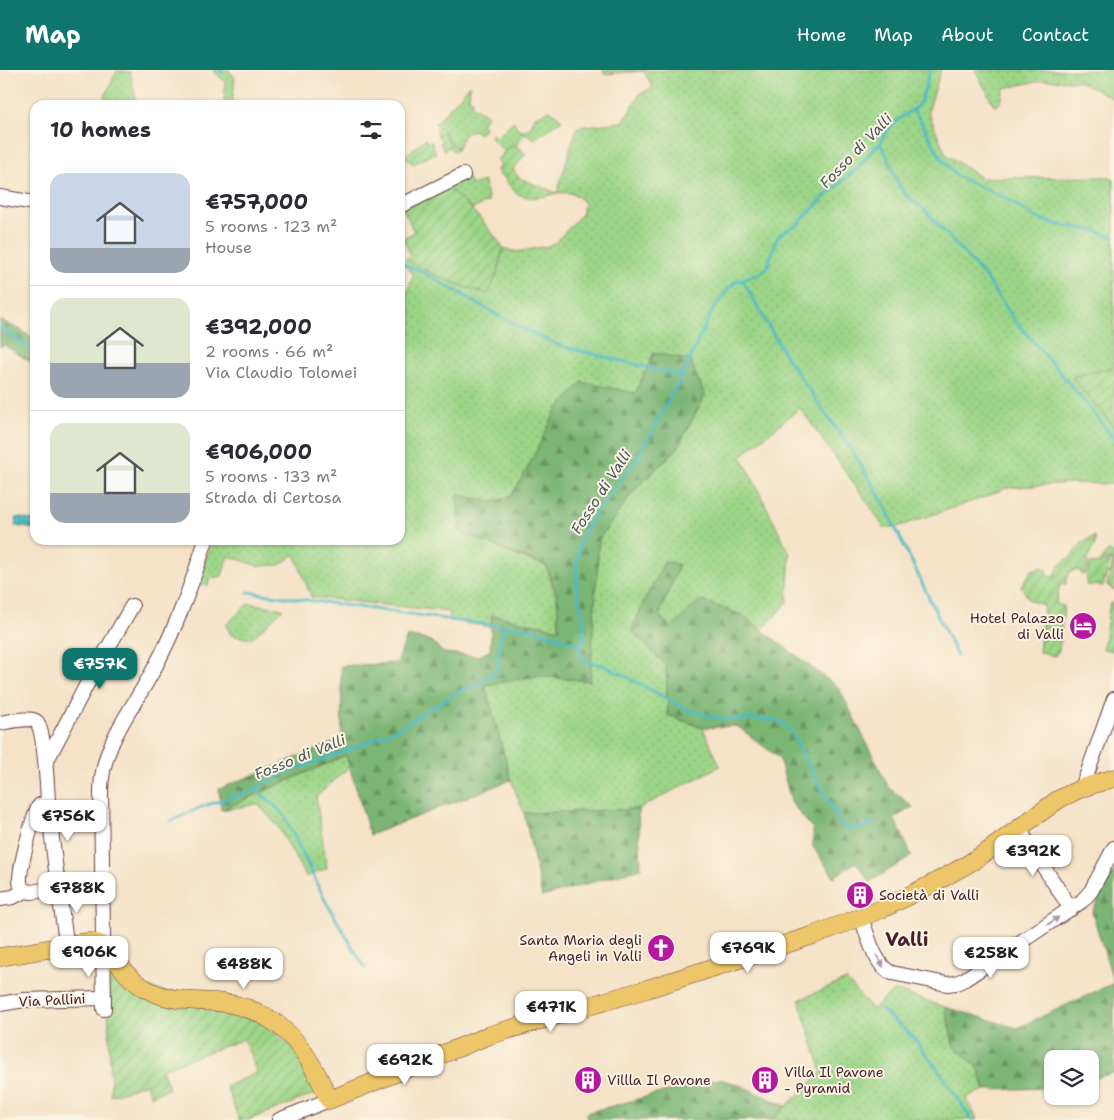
<!DOCTYPE html>
<meta charset="utf-8">
<style>
body{margin:0;font-family:"Shantell Sans",sans-serif;background:#f7f7f7;color:#2b2b33;height:100vh;display:flex;flex-direction:column;font-size:19px;white-space:nowrap}
*{box-sizing:border-box;margin:0}
p{font-size:16px;color:#7c7c81}
.icon{flex:none;width:28px;height:28px;fill:none;stroke:currentColor;stroke-width:2;stroke-linecap:round;stroke-linejoin:round}
.map{position:relative;flex:1;overflow:hidden}
.drawer{position:absolute;left:30px;top:30px;width:375px;height:445px;display:flex;flex-direction:column;background:#fff;border-radius:15px;box-shadow:0 1px 4px #0004}
.drawer>*{flex:none}
.controls{position:absolute;left:1044px;top:980px;display:grid;gap:10px}
.controls a{display:grid;place-items:center;width:55px;height:55px;border-radius:10px;background:#fff;box-shadow:0 1px 4px #0004;font-size:25px}
.price{position:absolute;translate:-50% -42px;padding:0 11px;border-radius:10px;background:#fff;color:#222;font-size:16px;line-height:32px;filter:drop-shadow(0 1px 2px #0008)}
.price::after{content:'';position:absolute;left:50%;top:30px;width:15px;height:11px;margin-left:-8px;background:inherit;clip-path:polygon(0 0,100% 0,50% 100%)}
.price.selected{background:#0f766e;color:#fff}
ul{padding:0;list-style:none}
li{display:flex;align-items:center;gap:15px;height:125px;padding:0 20px}
li+li{border-top:1px solid #e1e1e2}
li span{display:grid;place-items:center;flex:none;width:140px;height:100px;border-radius:15px;color:#555}
li>.icon{margin-inline-start:auto}
span .icon{width:60px;height:60px;fill:#fffc;stroke-width:1}
li b{font-size:21px}
h2{display:flex;justify-content:space-between;align-items:center;height:60px;padding:0 20px;font-size:21px}
header{display:flex;align-items:center;gap:30px;box-sizing:border-box;height:70px;padding:0 25px;background:#0f766e;color:#fff}
header strong{font-size:24px}
nav{display:flex;gap:28px;margin-inline-start:auto;font-size:18px}
.map>svg:first-child{display:block}
</style>
<header>
<strong>Map</strong>
<nav><a>Home</a><a>Map</a><a>About</a><a>Contact</a></nav>
</header>
<div class="map">
<svg width="1114" height="1050" viewBox="0 0 1114 1050">
<defs>
<pattern id="grass-dots" width="8" height="8" patternUnits="userSpaceOnUse" patternTransform="scale(1.25)"><rect width="8" height="8" fill="#9bd587"/><path d="M2 2h.1M6 6h.1" fill="none" stroke="#87b675" stroke-width="1.8" stroke-linecap="round"/></pattern>
<pattern id="forest-firs" width="22" height="20" patternUnits="userSpaceOnUse" patternTransform="scale(1.25)"><rect width="22" height="20" fill="#7cb674"/><path d="M5 1l3.5 6h-7zM16 11l3.5 6h-7z" fill="#68935f"/></pattern>
<pattern id="garden-furrows" width="10" height="10" patternUnits="userSpaceOnUse" patternTransform="scale(1.25)"><rect width="10" height="10" fill="#9bd587"/><path d="M-1 1l2-2M0 10L10 0M9 11l2-2" fill="none" stroke="#87b675"/></pattern>
<pattern id="water-waves" width="16" height="10" patternUnits="userSpaceOnUse" patternTransform="scale(1.25)"><rect width="16" height="10" fill="#4cbbc3"/><path d="M0 5q4-4 8 0t8 0" fill="none" stroke="#41979f"/></pattern>
</defs>
<rect width="100%" height="100%" fill="#fcf5e5"/>
<filter id="ink" filterUnits="userSpaceOnUse"><feTurbulence type="fractalNoise" baseFrequency=".02" numOctaves="2"/><feDisplacementMap in="SourceGraphic" scale="10" xChannelSelector="R" yChannelSelector="G"/><feConvolveMatrix kernelMatrix="1 2 1 2 8 2 1 2 1" color-interpolation-filters="sRGB"/></filter>
<filter id="wash" filterUnits="userSpaceOnUse"><feTurbulence type="fractalNoise" baseFrequency=".0096" numOctaves="4" result="noise"/><feDisplacementMap in="SourceGraphic" scale="20" xChannelSelector="R" yChannelSelector="G"/><feGaussianBlur stdDeviation="1.12" result="paint"/><feColorMatrix in="noise" values="0 0 0 0 0 0 0 0 0 0 0 0 0 0 0 0 0 1.4 0 .05"/><feComposite in="paint" operator="in"/></filter>
<g filter="url(#wash)">
<rect width="100%" height="100%" fill="#f5e2c7"/>
<g fill="url(#grass-dots)" stroke="#727a59">
<path d="M 213,0 L 229,0 L 235,8 L 232,35 L 224,35 L 225,12 Z"/>
<path d="M 603,0 L 941,0 L 928,42 L 946,84 L 981,108 L 1107,107 L 1114,110 L 1114,297 L 1073,307 L 1114,357 L 1114,414 L 1070,413 L 1006,418 L 985,427 L 926,447 L 900,456 L 884,458 L 870,436 L 800,338 L 741,386 L 790,484 L 787,533 L 762,560 L 742,545 L 671,558 L 659,545 L 679,495 L 644,531 L 632,560 L 666,595 L 668,645 L 703,658 L 720,696 L 638,739 L 524,743 L 511,710 L 485,615 L 537,606 L 590,611 L 599,469 L 635,419 L 677,379 L 705,326 L 690,290 L 654,283 L 635,324 L 525,403 L 511,426 L 494,432 L 457,425 L 498,479 L 546,496 L 557,527 L 559,559 L 492,546 L 491,557 L 449,551 L 450,542 L 311,527 L 295,484 L 280,495 L 258,496 L 228,486 L 222,506 L 209,509 L 208,516 L 197,514 L 213,470 L 400,470 L 400,247 L 413,205 L 403,192 L 406,189 C 433,206 458,215 488,223 L 497,204 L 503,178 L 517,182 L 548,176 L 555,173 L 581,145 L 584,134 C 578,123 570,122 557,123 L 577,57 L 623,52 L 640,24 L 653,18 L 644,1 L 604,4 Z"/>
<path d="M 975,0 L 1114,0 L 1114,29 L 1079,11 L 1045,10 L 1004,18 L 1001,32 L 995,37 Z"/>
<path d="M 117,1 L 130,2 L 137,35 L 110,35 L 103,30 Z"/>
<path d="M 470,15 L 469,29 L 473,30 L 471,35 L 488,46 L 481,54 L 485,58 L 479,64 L 474,60 C 463,63 461,69 458,79 L 449,72 L 444,61 L 438,66 L 436,60 L 438,57 L 435,54 Z"/>
<path d="M 550,40 L 562,50 L 534,69 L 525,63 L 516,76 L 510,75 L 505,82 L 490,67 L 492,64 L 496,68 L 513,51 L 520,61 L 531,58 L 534,47 Z"/>
<path d="M 467,106 L 471,115 L 484,111 L 488,128 L 488,132 L 472,139 L 447,117 Z"/>
<path d="M 248,533 L 283,539 L 251,569 L 231,565 L 226,555 Z"/>
<path d="M 346,685 L 350,696 L 316,727 L 327,798 L 306,807 L 278,757 L 258,734 L 221,740 Z"/>
<path d="M 846,910 L 872,939 L 895,920 L 945,937 L 954,977 L 978,997 L 985,1020 L 971,1025 L 966,1029 L 978,1050 L 772,1050 L 822,1002 L 799,930 Z"/>
</g>
<g fill="url(#forest-firs)" stroke="#636a50">
<path d="M 0,250 L 19,259 L 35,270 L 35,295 L 4,275 L 0,277 Z"/>
<path d="M 654,283 L 690,290 L 705,325 L 677,379 L 635,419 L 599,469 L 590,611 L 537,606 L 485,615 L 511,710 L 370,765 L 346,685 L 221,740 L 219,719 L 342,669 L 341,596 L 397,593 L 407,566 L 432,571 L 443,583 L 477,586 L 490,581 L 492,545 L 559,559 L 557,527 L 546,496 L 459,462 L 457,425 L 494,432 L 511,426 L 525,403 L 556,341 L 582,312 L 635,323 Z"/>
<path d="M 665,491 L 679,495 L 659,545 L 671,558 L 700,530 L 742,545 L 839,618 L 889,718 L 913,737 L 894,748 L 912,786 L 870,812 L 856,792 L 834,807 L 813,777 L 813,759 L 792,734 L 779,688 L 737,656 L 703,658 L 668,645 L 666,595 L 632,561 L 644,531 Z"/>
<path d="M 638,739 L 641,798 L 542,827 L 524,743 Z"/>
<path d="M 1114,801 L 1114,1003 L 1090,1009 L 1090,989 L 1052,989 L 1052,1018 L 985,1020 L 978,997 L 954,977 L 945,937 L 1017,958 L 1114,913 L 1092,842 Z"/>
<path d="M 720,1009 L 737,1014 L 786,1036 L 772,1050 L 588,1050 L 586,1043 L 701,1012 Z"/>
</g>
<g fill="url(#garden-furrows)" stroke="#727a59">
<path d="M 444,61 L 449,72 L 458,79 L 454,82 L 449,77 L 444,81 L 440,73 L 442,72 L 438,66 Z"/>
<path d="M 425,69 L 428,73 L 431,71 L 436,83 L 413,94 L 404,87 Z"/>
<path d="M 510,75 L 516,76 L 526,84 L 513,99 L 519,108 L 557,123 C 532,130 516,132 503,105 L 500,106 L 497,100 L 501,94 L 497,90 Z"/>
<path d="M 447,117 C 469,135 488,155 503,178 L 497,204 L 488,224 C 458,215 432,206 406,189 L 410,184 L 403,168 L 414,162 L 403,138 Z"/>
<path d="M 1114,297 L 1114,357 L 1072,307 Z"/>
<path d="M 1095,466 L 1095,474 L 1088,487 L 1085,505 L 1081,504 L 1081,501 L 1073,500 L 1072,502 L 1069,502 L 1066,514 L 1060,514 L 1056,534 L 1064,536 L 1059,580 L 1055,586 L 1039,582 L 1044,535 L 1030,531 L 1021,516 L 1032,500 L 1042,497 L 1047,500 L 1048,506 L 1054,507 L 1060,495 L 1072,486 L 1083,472 Z"/>
<path d="M 1108,481 L 1114,483 L 1114,521 L 1107,515 L 1113,491 L 1102,489 Z"/>
<path d="M 1100,491 L 1110,492 L 1103,516 L 1086,515 L 1089,493 L 1100,494 Z"/>
<path d="M 1110,533 L 1114,534 L 1114,581 L 1103,579 Z"/>
<path d="M 107,898 L 113,899 L 122,910 L 255,946 L 296,981 L 317,1023 L 248,1050 L 239,1050 L 226,1016 L 257,1003 L 244,969 L 162,999 L 169,1018 L 151,1026 L 146,1013 L 111,1026 Z"/>
</g>
<path fill="url(#water-waves)" stroke="#4b6d77" d="M 17,447 L 35,451 L 35,459 L 15,456 Z"/>
<g fill="none" stroke-linecap="round" stroke-linejoin="round">
<g stroke="#4cbbc3" stroke-width="3">
<path d="M 221,0 L 223,3"/>
<path d="M 914,40 L 940,86 L 956,106 L 1005,128 L 1036,148 L 1060,155 L 1094,160 L 1114,167"/>
<path d="M 880,74 L 885,81 L 896,109 L 905,124 L 926,141 L 985,207 L 1014,249 L 1085,332 L 1114,369"/>
<path d="M 400,193 L 423,202 L 499,246 L 540,267 L 561,276 L 682,306"/>
<path d="M 742,209 L 785,285 L 830,350 L 852,380 L 884,434 L 957,586"/>
<path d="M 0,258 L 35,282"/>
<path d="M 248,522 L 505,557"/>
<path d="M 579,573 L 581,585 L 584,590 L 605,596 L 625,606 L 686,639 L 721,649 L 760,649 L 779,651 L 788,657 L 794,667 L 842,756 C 852,762 863,756 874,753"/>
<path d="M 255,719 L 277,738 L 285,747 L 326,832 L 365,898"/>
<path d="M 171,751 L 201,737 L 248,722 L 290,701 L 354,678 L 395,660 L 460,621 L 482,611 L 496,601 L 499,593 L 500,570 L 502,563 L 505,557 L 509,555 L 536,560 L 575,573 L 584,571 L 584,555 L 577,518 L 577,493 L 581,468 L 588,454 L 637,388 L 682,306 L 712,241 L 723,226 L 735,212 L 761,203 L 767,198 L 777,168 L 781,163 L 797,155 L 823,128 L 858,98 L 875,77 L 880,74 C 884,62 894,52 906,44 C 911,41 915,39 918,35 C 925,25 926,11 930,0"/>
<path d="M 881,939 L 913,967 L 937,998 L 972,1050"/>
</g>
</g>
</g>
<g filter="url(#ink)">
<g fill="none" stroke-linecap="round" stroke-linejoin="round">
<g stroke="#643c42" stroke-width="16">
<g id="minor">
<path d="M 0,127 L 35,133"/>
<path d="M 400,136 L 463,105"/>
<path d="M 0,653 C 8,652 32,646 37,652 C 45,664 47,716 48,731 C 53,779 59,828 67,876"/>
<path d="M 46,692 L 87,614 L 132,536"/>
<path d="M 1082,718 L 1114,629"/>
<path d="M 1019,759 L 1071,839"/>
<path d="M 25,821 C 22,818 20,816 20,811 C 19,799 32,750 38,738 L 40,735 L 48,732"/>
<path d="M 0,829 L 13,827 L 25,821 L 32,822 L 59,817"/>
<path d="M 861,847 C 867,863 875,897 892,903 L 947,914 L 956,913 L 965,909 L 1082,831 L 1091,821 L 1114,778"/>
<path d="M 0,934 L 24,930 L 104,928"/>
<path d="M 104,939 L 101,720 C 102,672 134,638 155,597 C 177,556 192,513 206,470"/>
<path d="M 279,1050 L 329,1030"/>
</g>
</g>
<g stroke="#643c42" stroke-width="19">
<path id="major" d="M 0,887 C 20,884 40,880 60,877 C 71,875 85,870 97,873 C 109,876 118,894 126,903 C 131,909 139,915 146,919 C 168,931 192,931 216,932 C 278,937 307,977 329,1030 L 490,965 L 647,919 L 814,865 L 882,839 L 934,813 L 968,794 L 988,781 L 1059,729 L 1082,718 L 1114,708"/>
</g>
<use href="#minor" stroke="#fff" stroke-width="14"/>
<use href="#major" stroke="#ecc669" stroke-width="18"/>
</g>
<defs><path id="oneway-solid" d="M-6-.8H1V-3.2L6.5 0L1 3.2V.8H-6Z" transform="scale(1.25)"/></defs>
<g fill="#ae9aa0">
<use href="#oneway-solid" transform="translate(1053 851) rotate(-33)"/>
<use href="#oneway-solid" transform="translate(880 891) rotate(60)"/>
</g>
</g>
<defs>
<g id="hotel-disc" transform="scale(1.4375)"><circle r="9.5" fill="#b5179e" stroke="#fcf5e5"/><path d="M-6-4.5h1.5V1H6V5H4.5V3h-9V5H-6ZM-4 0a1.8 1.8 0 1 1 3.6 0ZM.5 0V-2.5h3Q6-2.5 6 0Z" fill="#fff"/></g>
<g id="building-disc" transform="scale(1.4375)"><circle r="9.5" fill="#b5179e" stroke="#fcf5e5"/><path d="M-4-6H4V6H1V3H-1V6H-4ZM-2.5-4.3h1.7v1.8h-1.7ZM.8-4.3h1.7v1.8H.8ZM-2.5-1h1.7V.8h-1.7ZM.8-1h1.7V.8H.8Z" fill="#fff"/></g>
<g id="church-disc" transform="scale(1.4375)"><circle r="9.5" fill="#b5179e" stroke="#fcf5e5"/><path d="M-1.2-6h2.4v3.5h3.3v2.4h-3.3V6h-2.4V-.1h-3.3v-2.4h3.3Z" fill="#fff"/></g>
</defs>
<g fill-rule="evenodd">
<use href="#hotel-disc" x="1083" y="556"/>
<use href="#building-disc" x="860" y="825"/>
<use href="#church-disc" x="661" y="878"/>
<use href="#building-disc" x="588" y="1010"/>
<use href="#building-disc" x="765" y="1010"/>
</g>
<g text-anchor="middle" stroke-width="4" stroke-linejoin="round" paint-order="stroke">
<g font-size="14" fill="#4a1f2b" stroke="#fcf5e5" text-anchor="start">
<text x="1064" y="553" text-anchor="end">Hotel Palazzo<tspan x="1064" dy="16">di Valli</tspan></text>
<text x="879" y="830">Società di Valli</text>
<text x="642" y="875" text-anchor="end">Santa Maria degli<tspan x="642" dy="16">Angeli in Valli</tspan></text>
<text x="784" y="1007">Villa Il Pavone<tspan x="784" dy="16">- Pyramid</tspan></text>
<text x="607" y="1015">Villla Il Pavone</text>
</g>
<g font-size="14" fill="#4a1f2b" stroke="#fcf5e5">
<text transform="translate(52 930) rotate(-3)" y="5">Via Pallini</text>
</g>
<g font-size="15" font-style="italic" fill="#4b5660" stroke="#fcf5e5">
<text transform="translate(856 81) rotate(-46)" y="5">Fosso di Valli</text>
<text transform="translate(601 422) rotate(-57)" y="5">Fosso di Valli</text>
<text transform="translate(300 687) rotate(-22)" y="5">Fosso di Valli</text>
</g>
<g font-size="19" font-weight="bold" fill="#4a1f2b" stroke="#fcf5e5">
<text x="907" y="876">Valli</text>
</g>
</g>
</svg>
<div class="controls">
<a><svg class="icon" aria-label="layers" viewBox="0 0 24 24"><path d="M12 4l9 5-9 5-9-5zM3 14l9 5 9-5"/></svg></a>
</div>
<b class="price selected" style="left:100px;top:620px">€757K</b>
<b class="price" style="left:68px;top:772px">€756K</b>
<b class="price" style="left:1033px;top:807px">€392K</b>
<b class="price" style="left:77px;top:844px">€788K</b>
<b class="price" style="left:748px;top:904px">€769K</b>
<b class="price" style="left:89px;top:908px">€906K</b>
<b class="price" style="left:991px;top:909px">€258K</b>
<b class="price" style="left:244px;top:920px">€488K</b>
<b class="price" style="left:551px;top:963px">€471K</b>
<b class="price" style="left:405px;top:1016px">€692K</b>
<section class="drawer">
<h2>10 homes<svg class="icon" aria-label="filters" viewBox="0 0 24 24"><path d="M4 7h16M4 17h16"/><circle cx="9" cy="7" r="2"/><circle cx="15" cy="17" r="2"/></svg></h2>
<ul>
<li><span style="background:linear-gradient(#c9d6e8 75%,#9aa5b1 0)"><svg class="icon" aria-label="home" viewBox="0 0 24 24"><path d="M3 11l9-7 9 7M6 9v11h12V9"/></svg></span><div><b>€757,000</b><p>5 rooms · 123 m²</p><p>House</p></div></li>
<li><span style="background:linear-gradient(#dfe7d0 65%,#9aa5b1 0)"><svg class="icon" aria-label="home" viewBox="0 0 24 24"><path d="M3 11l9-7 9 7M6 9v11h12V9"/></svg></span><div><b>€392,000</b><p>2 rooms · 66 m²</p><p>Via Claudio Tolomei</p></div></li>
<li><span style="background:linear-gradient(#dfe7d0 70%,#9aa5b1 0)"><svg class="icon" aria-label="home" viewBox="0 0 24 24"><path d="M3 11l9-7 9 7M6 9v11h12V9"/></svg></span><div><b>€906,000</b><p>5 rooms · 133 m²</p><p>Strada di Certosa</p></div></li>
</ul>
</section>
</div>
